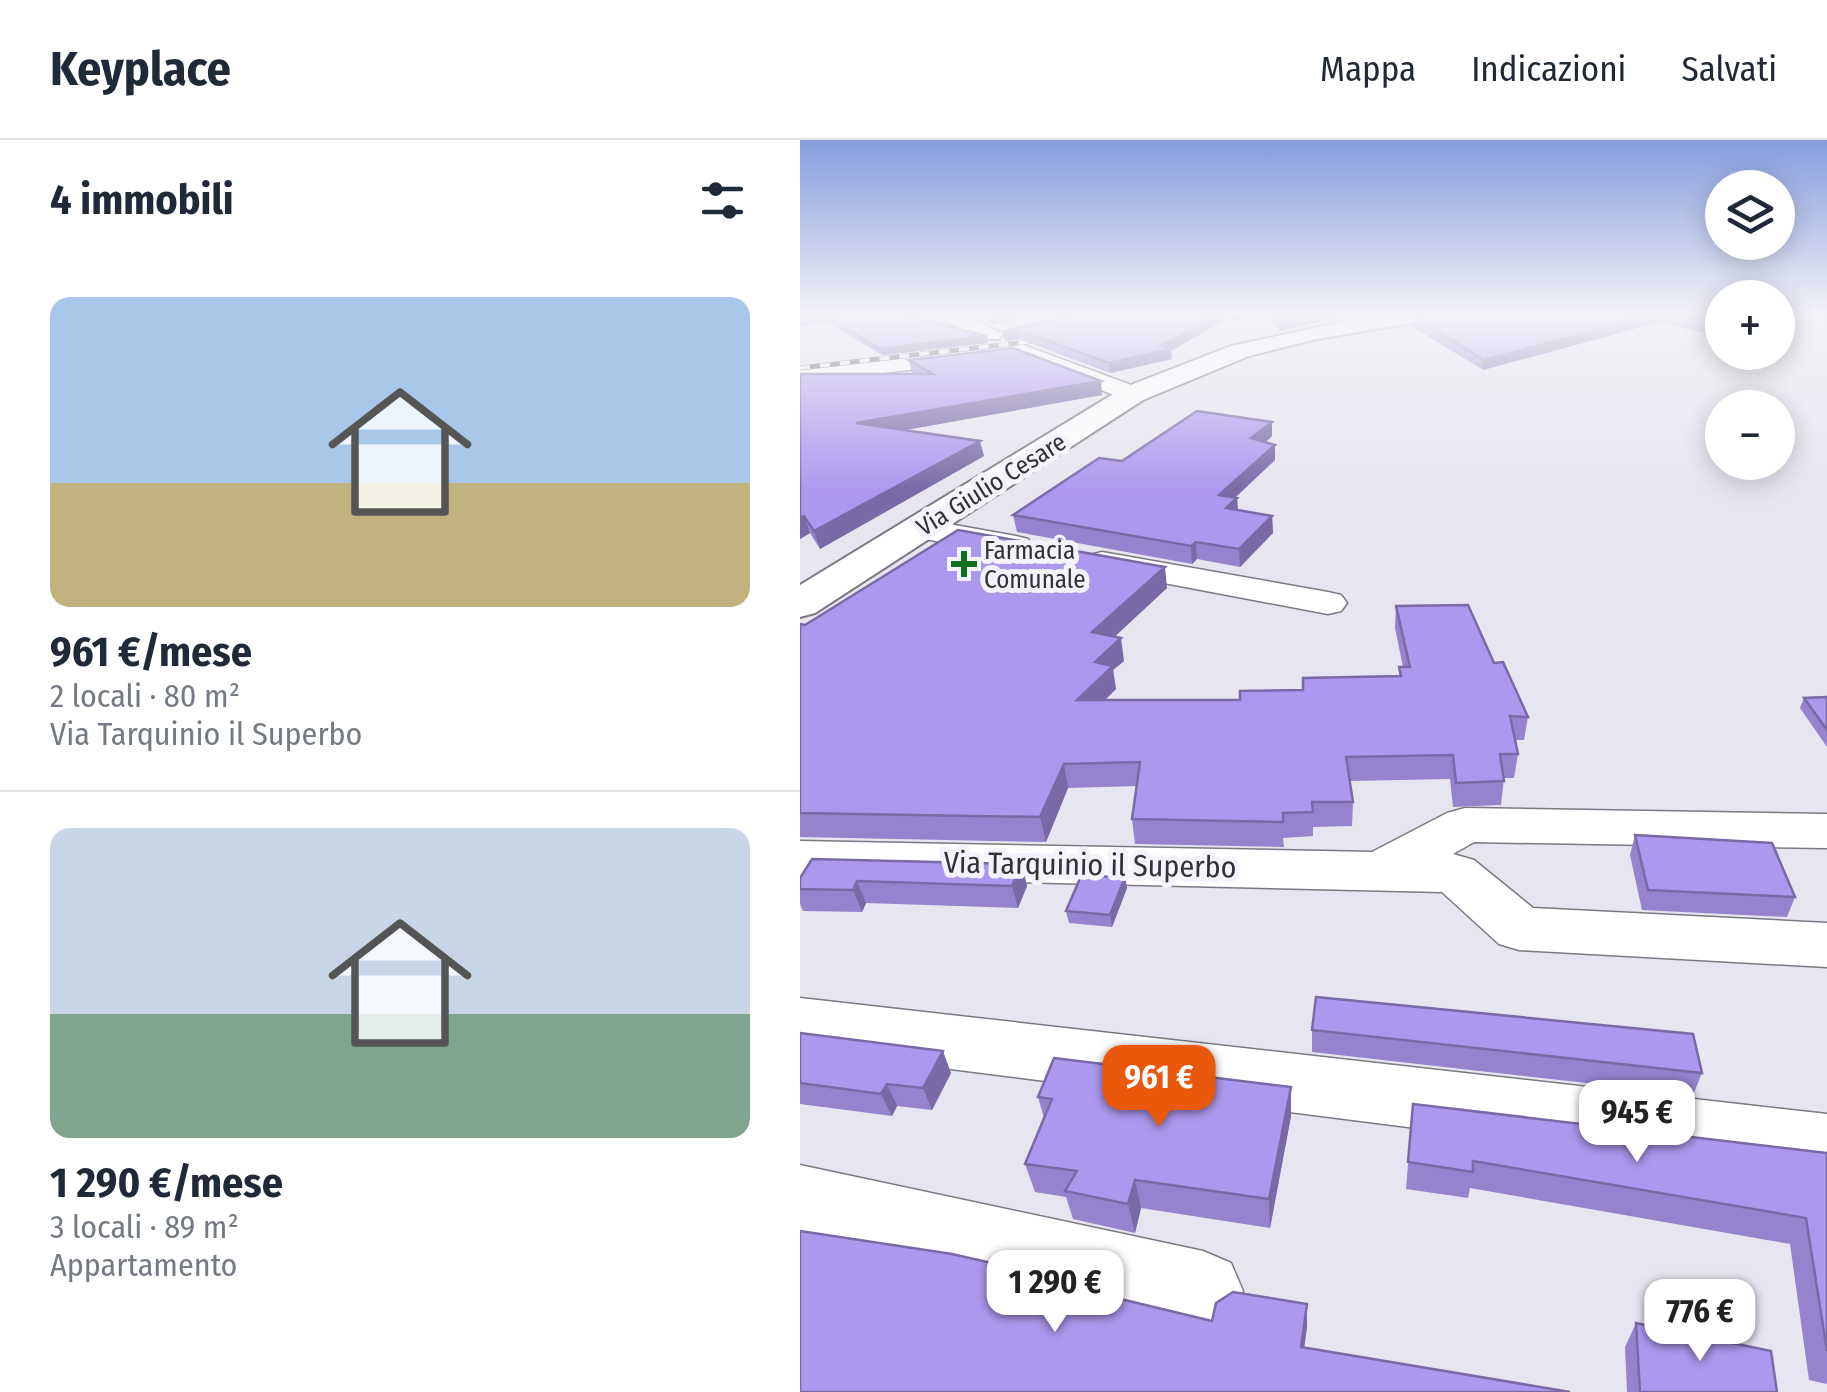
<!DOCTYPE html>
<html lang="it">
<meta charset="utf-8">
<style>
body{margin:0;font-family:"Fira Sans Condensed",sans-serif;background:#f6f6f7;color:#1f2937;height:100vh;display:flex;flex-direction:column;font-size:38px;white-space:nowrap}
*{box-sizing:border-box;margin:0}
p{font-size:32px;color:#747a83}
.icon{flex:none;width:55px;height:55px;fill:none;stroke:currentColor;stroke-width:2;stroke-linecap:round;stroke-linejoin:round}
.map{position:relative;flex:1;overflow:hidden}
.drawer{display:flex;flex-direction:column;background:#fff;width:800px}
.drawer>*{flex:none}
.controls{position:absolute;left:905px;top:30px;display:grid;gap:20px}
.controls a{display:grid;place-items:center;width:90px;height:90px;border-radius:50%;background:#fff;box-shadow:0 5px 25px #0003;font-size:50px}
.price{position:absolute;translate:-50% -85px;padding:0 22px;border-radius:20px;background:#fff;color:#222;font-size:32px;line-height:65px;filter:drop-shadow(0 2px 5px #0008)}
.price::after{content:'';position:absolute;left:50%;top:60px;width:30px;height:22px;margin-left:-15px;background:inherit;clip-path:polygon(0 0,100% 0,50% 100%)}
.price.active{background:#ea580c;color:#fff}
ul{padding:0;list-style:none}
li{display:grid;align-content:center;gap:20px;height:530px;padding:0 50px}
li+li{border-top:2px solid #e0e1e3}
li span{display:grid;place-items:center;height:310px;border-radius:20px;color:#555}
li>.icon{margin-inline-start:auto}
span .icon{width:180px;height:180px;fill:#fffc;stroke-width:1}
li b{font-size:42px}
h2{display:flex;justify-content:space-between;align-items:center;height:120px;padding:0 50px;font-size:42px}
header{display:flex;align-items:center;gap:60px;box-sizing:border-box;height:140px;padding:0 50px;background:#fff;border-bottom:2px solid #e0e1e3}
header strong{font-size:48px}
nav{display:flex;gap:55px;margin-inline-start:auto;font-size:35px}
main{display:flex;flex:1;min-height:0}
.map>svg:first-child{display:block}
</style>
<header>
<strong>Keyplace</strong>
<nav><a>Mappa</a><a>Indicazioni</a><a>Salvati</a></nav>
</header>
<main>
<section class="drawer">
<h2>4 immobili<svg class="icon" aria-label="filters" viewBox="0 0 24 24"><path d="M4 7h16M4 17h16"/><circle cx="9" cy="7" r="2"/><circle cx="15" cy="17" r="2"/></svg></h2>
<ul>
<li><span style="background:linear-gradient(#a9c7e8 60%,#c2b280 0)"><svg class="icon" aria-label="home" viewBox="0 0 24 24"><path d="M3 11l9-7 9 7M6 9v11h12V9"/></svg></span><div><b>961 €/mese</b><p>2 locali · 80 m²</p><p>Via Tarquinio il Superbo</p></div></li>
<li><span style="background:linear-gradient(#c9d6e8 60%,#7fa58c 0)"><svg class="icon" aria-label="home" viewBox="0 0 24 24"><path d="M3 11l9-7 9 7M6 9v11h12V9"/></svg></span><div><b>1 290 €/mese</b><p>3 locali · 89 m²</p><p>Appartamento</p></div></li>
</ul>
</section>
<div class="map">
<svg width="1027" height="1252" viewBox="0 0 1027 1252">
<rect width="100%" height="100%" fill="#e7e5ef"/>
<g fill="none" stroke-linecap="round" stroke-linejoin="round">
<path fill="#917bd0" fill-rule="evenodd" d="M 0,175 L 40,175 L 37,180 L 0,187 Z"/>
<g stroke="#7b7982" stroke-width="3">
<g id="minor">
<path d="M 218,203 L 342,249 L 345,254 L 333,261 L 324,259 L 216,217 L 0,243 L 0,229 Z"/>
<path d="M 121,379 L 216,396 L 228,399 L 233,406 L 228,413 L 216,416 L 109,396 L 105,389 L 109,382 Z"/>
<path d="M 302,412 L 528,452 L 541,455 L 547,463 L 541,471 L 528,474 L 290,429 L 285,422 L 290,415 Z"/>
<path d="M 665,668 L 1027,674 L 1027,708 L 674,702 L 653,714 L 674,720 L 733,768 L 1027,783 L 1027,827 L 719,810 L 699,804 L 642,752 L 0,737 L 0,701 L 572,712 L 647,673 Z"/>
<path d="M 0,858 L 1027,974 L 1027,1040 L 0,910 Z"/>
<path d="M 0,1025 L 403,1111 L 431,1123 L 443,1151 L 431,1179 L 403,1191 L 0,1097 Z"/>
</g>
</g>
<g stroke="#7b7982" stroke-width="4">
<g id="tertiary">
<path d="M 134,175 L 166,175 L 203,194 L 199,199 L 183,199 Z"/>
<path d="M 575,175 L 629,175 L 618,182 L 517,199 L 449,216 L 343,260 L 15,473 L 0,477 L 0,445 L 323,248 L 431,206 Z"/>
</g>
</g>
<use href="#minor" fill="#fff" fill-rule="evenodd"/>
<use href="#tertiary" fill="#fff" fill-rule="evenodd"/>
<g stroke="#525156" stroke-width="5">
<g id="rail">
<path d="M 401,182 L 456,175"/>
<path d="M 0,228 L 252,199"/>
</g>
</g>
<use href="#rail" stroke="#f4f2fd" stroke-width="4" stroke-dasharray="10" stroke-linecap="butt"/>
</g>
<g fill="#9583ce">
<path d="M 15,175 L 105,175 L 187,196 L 188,203 L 82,215 Z"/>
<path d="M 186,175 L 232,175 L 192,184 L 187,181 Z"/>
<path d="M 277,175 L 371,211 L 372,219 L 310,233 L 219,199 L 205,201 L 203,191 Z"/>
<path d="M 469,175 L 550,175 L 479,191 Z"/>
<path d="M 618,175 L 922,175 L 905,193 L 860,182 L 683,230 L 613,187 L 614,177 Z"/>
<path d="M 1006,175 L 1027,175 L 1027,181 Z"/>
<path d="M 109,220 L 302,255 L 105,290 L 184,316 L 20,409 L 10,393 L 0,399 L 0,234 L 112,233 Z"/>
<path d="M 472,296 L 466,302 L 475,320 L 436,357 L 437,358 L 438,370 L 472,376 L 473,393 L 440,427 L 397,419 L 392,424 L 217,392 L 213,375 L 322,321 Z"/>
<path d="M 367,448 L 314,497 L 324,521 L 313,530 L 316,549 L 305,560 L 440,560 L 599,536 L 599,527 L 603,527 L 595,488 L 596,466 L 694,523 L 728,577 L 724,600 L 715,600 L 718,614 L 714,638 L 704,638 L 701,665 L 653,667 L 650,639 L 550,641 L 553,662 L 552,686 L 513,687 L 513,696 L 483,698 L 484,707 L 335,704 L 332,679 L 337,646 L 268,648 L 246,702 L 0,697 L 0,484 L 5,485 Z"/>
<path d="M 1027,557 L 1027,607 L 1000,568 L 1004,558 Z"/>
<path d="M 835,695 L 995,757 L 987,777 L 842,770 L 830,715 Z"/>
<path d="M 222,724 L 227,746 L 218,768 L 66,763 L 62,772 L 3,771 L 0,764 L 0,738 Z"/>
<path d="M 325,737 L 327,748 L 312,787 L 269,783 L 266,771 Z"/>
<path d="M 512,890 L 902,933 L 893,955 L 512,912 Z"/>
<path d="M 0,893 L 151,933 L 132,970 L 97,966 L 92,976 L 0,964 Z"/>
<path d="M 491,947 L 491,976 L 470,1088 L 341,1068 L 335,1093 L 273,1079 L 266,1057 L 235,1052 L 225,1024 L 244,978 L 238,957 Z"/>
<path d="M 613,964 L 1027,1013 L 1027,1244 L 1009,1240 L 990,1104 L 670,1048 L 668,1058 L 606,1049 Z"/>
<path d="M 836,1183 L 977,1252 L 827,1252 L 825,1207 Z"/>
</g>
<g fill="#796aa7">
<path d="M 191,175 L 232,175 L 192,184 Z"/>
<path d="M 417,175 L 434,175 L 371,211 L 372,219 L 310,233 L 309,223 L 361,206 Z"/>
<path d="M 509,175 L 550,175 L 479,191 L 479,182 Z"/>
<path d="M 851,175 L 862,175 L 860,182 L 683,230 L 684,220 Z"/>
<path d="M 922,180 L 922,189 L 905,193 L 907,184 Z"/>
<path d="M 218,190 L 219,199 L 205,201 L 203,191 Z"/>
<path d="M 187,196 L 188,203 L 82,215 L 80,209 Z"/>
<path d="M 301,241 L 302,255 L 60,298 L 56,283 Z"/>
<path d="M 472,282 L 472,296 L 452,313 L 451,298 Z"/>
<path d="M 180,301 L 184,316 L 20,409 L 14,391 Z"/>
<path d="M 475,305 L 475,320 L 420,371 L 419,355 Z"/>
<path d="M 437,358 L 438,374 L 426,368 Z"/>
<path d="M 4,376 L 10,393 L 0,399 L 0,378 Z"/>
<path d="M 472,376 L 473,393 L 440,427 L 439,409 Z"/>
<path d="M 396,402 L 397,419 L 392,424 L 391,406 Z"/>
<path d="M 365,427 L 367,448 L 296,514 L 292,492 Z"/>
<path d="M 321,498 L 324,521 L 313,530 L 316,549 L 281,583 L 277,560 L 295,522 Z"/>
<path d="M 264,624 L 268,648 L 246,702 L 240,677 Z"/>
<path d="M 222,724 L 227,746 L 218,768 L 212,746 Z"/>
<path d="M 325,737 L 327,748 L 312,787 L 310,775 Z"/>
<path d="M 57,741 L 66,763 L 62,772 L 53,750 Z"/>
<path d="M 143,911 L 151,933 L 132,970 L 123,948 Z"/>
<path d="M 87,944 L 97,966 L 92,976 L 81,954 Z"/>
<path d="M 491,947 L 491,976 L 470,1088 L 469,1059 Z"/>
<path d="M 335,1040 L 341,1068 L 335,1093 L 328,1064 Z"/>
<path d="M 507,1164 L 507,1188 L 501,1231 L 501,1207 Z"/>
</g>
<g fill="#ad98ef" stroke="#796aa7" stroke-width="2.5">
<path d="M 24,175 L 105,175 L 187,196 L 80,209 Z"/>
<path d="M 277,175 L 417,175 L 361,206 L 371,209 L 309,223 L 218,190 L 203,191 Z"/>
<path d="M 475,175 L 509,175 L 479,182 Z"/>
<path d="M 618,175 L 851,175 L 684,220 L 614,177 Z"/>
<path d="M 874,175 L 922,175 L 922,180 L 907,184 Z"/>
<path d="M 213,208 L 301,241 L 56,283 L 180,301 L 14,391 L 4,376 L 0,378 L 0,234 L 133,234 L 109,220 Z"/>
<path d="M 397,271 L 472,282 L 451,298 L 475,305 L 419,355 L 437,358 L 426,368 L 472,376 L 439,409 L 396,402 L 391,406 L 213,375 L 299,318 L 322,321 Z"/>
<path d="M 158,390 L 365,427 L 292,492 L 321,498 L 295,522 L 313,526 L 277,560 L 440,560 L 440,551 L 503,550 L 503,538 L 601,536 L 599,527 L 610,527 L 596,466 L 668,465 L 694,523 L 703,522 L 728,577 L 710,576 L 718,614 L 700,614 L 704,641 L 656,643 L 653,615 L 546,617 L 553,662 L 512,662 L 513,672 L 483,673 L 483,682 L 332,679 L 340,622 L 264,624 L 240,677 L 0,673 L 0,484 L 5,485 Z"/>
<path d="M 1027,557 L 1027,590 L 1004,558 Z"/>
<path d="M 835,695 L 972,703 L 995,757 L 848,750 Z"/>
<path d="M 12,719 L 222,724 L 212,746 L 57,741 L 53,750 L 0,749 L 0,738 Z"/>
<path d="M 281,736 L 325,737 L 310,775 L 266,771 Z"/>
<path d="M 516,857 L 893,894 L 902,933 L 512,890 Z"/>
<path d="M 0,893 L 143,911 L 123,948 L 87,944 L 81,954 L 0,943 Z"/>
<path d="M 254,918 L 491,947 L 469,1059 L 335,1040 L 328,1064 L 265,1051 L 277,1031 L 225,1024 L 252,959 L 238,957 Z"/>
<path d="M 613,964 L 1027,1013 L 1027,1211 L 1006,1078 L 673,1021 L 673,1032 L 608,1022 Z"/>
<path d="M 0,1091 L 152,1114 L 306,1149 L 304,1155 L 412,1181 L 416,1163 L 433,1152 L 507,1164 L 501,1207 L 770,1252 L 0,1252 Z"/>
<path d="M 836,1183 L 971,1211 L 977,1252 L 840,1252 Z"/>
</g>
<linearGradient id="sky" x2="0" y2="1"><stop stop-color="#859dde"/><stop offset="0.5" stop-color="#f4f3f8"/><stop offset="1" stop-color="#f4f3f8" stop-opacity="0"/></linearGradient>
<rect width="1027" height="351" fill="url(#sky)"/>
<path fill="#0f6f1c" stroke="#f4f2fd" stroke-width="4" d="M159 409h10v10h10v10h-10v10h-10v-10h-10v-10h10z"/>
<g text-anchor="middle" stroke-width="10" stroke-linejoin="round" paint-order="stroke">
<g font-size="25" fill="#323135" stroke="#f4f2fd">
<text transform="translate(191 344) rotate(-32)" y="9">Via Giulio Cesare</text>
</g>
<g font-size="25" fill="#323135" stroke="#f4f2fd" text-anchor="start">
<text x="184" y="419">Farmacia<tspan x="184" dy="29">Comunale</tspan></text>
</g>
<g font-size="30" fill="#323135" stroke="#f4f2fd">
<text transform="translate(290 725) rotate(1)" y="10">Via Tarquinio il Superbo</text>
</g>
</g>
</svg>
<div class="controls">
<a><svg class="icon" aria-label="layers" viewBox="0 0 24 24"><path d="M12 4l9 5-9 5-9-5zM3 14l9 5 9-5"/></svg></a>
<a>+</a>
<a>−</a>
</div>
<b class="price active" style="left:359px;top:990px">961 €</b>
<b class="price" style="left:837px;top:1025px">945 €</b>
<b class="price" style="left:255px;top:1195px">1 290 €</b>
<b class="price" style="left:900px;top:1224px">776 €</b>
</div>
</main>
